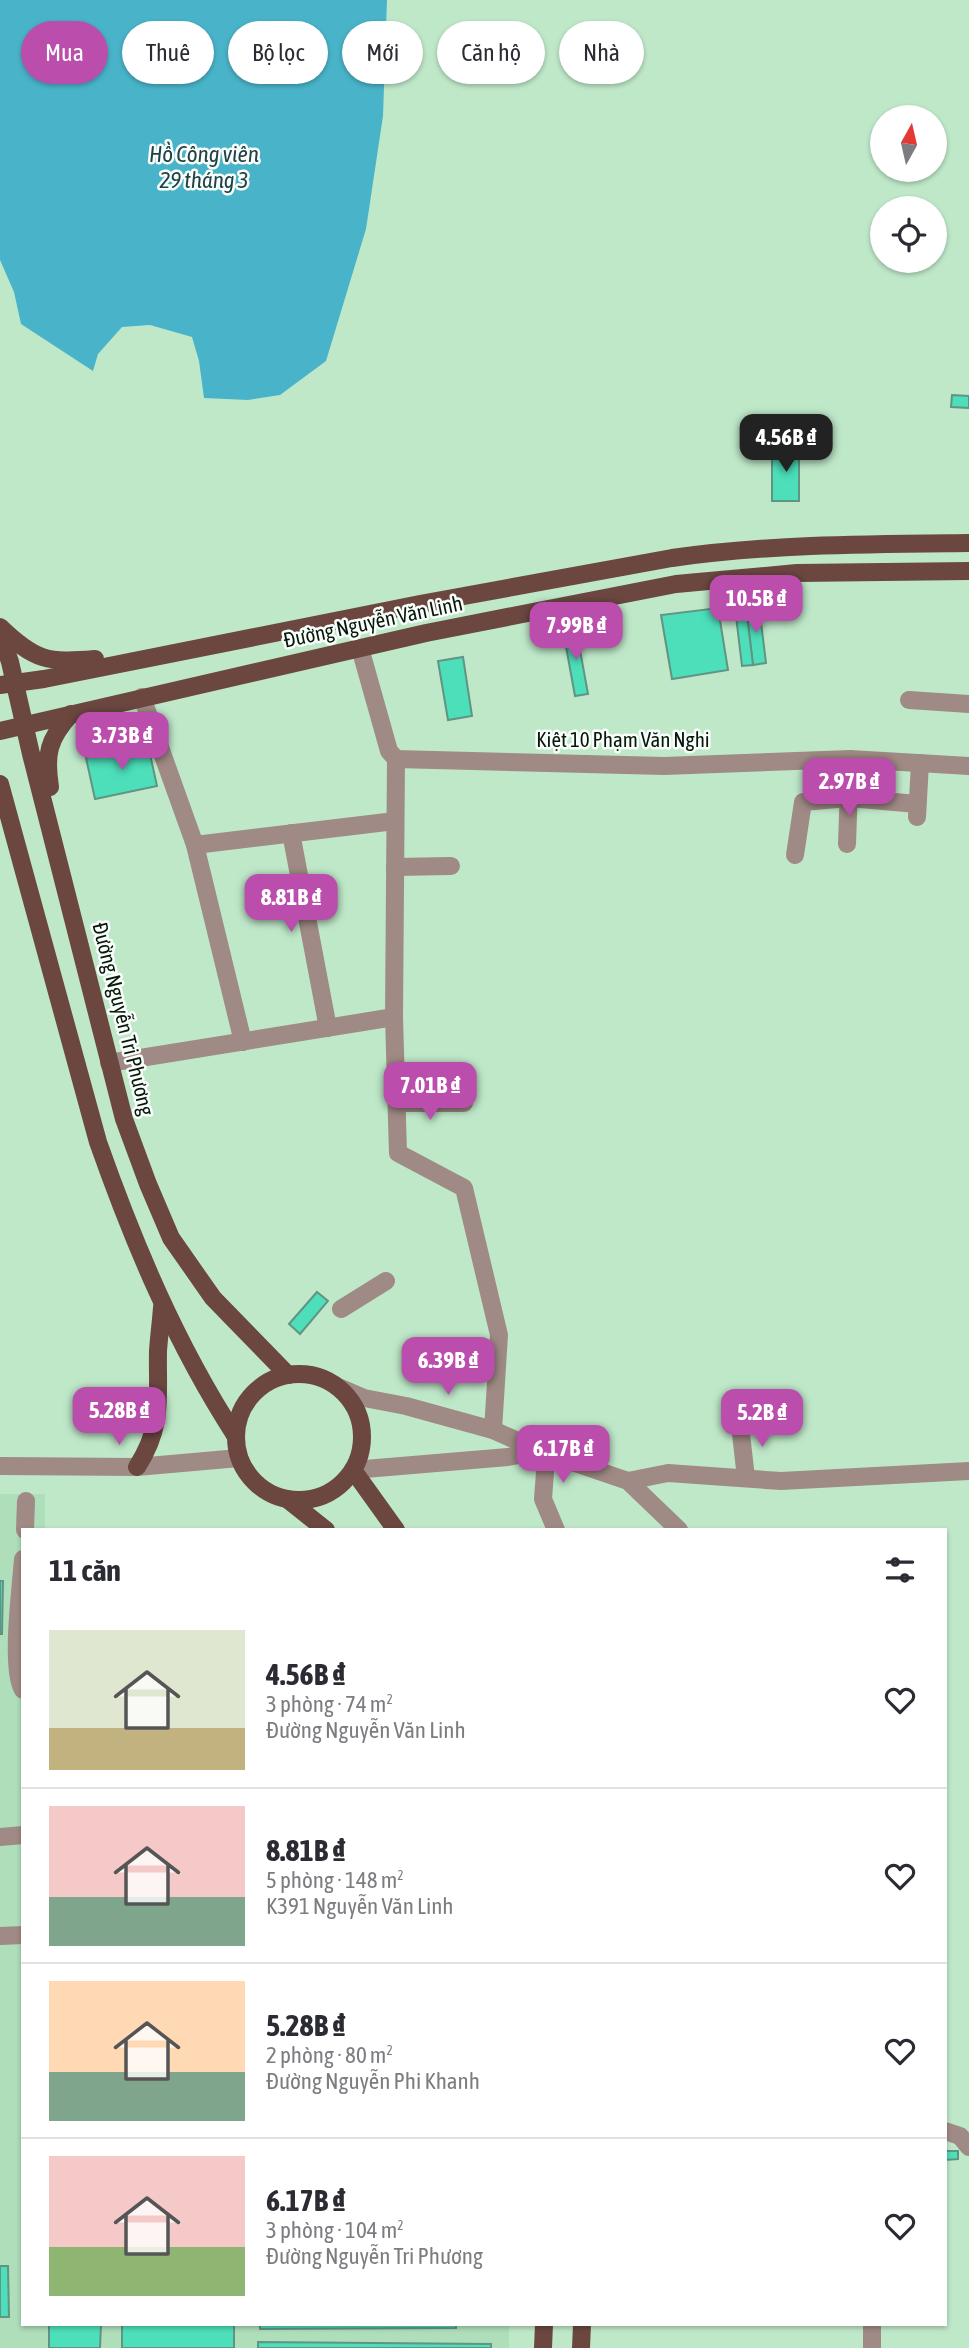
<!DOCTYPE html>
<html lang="vi">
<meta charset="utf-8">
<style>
body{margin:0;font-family:"Asap Condensed",sans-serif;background:#f2f2f3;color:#2b2b33;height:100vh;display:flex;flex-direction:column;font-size:26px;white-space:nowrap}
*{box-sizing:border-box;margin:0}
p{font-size:23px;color:#7c7c81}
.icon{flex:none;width:38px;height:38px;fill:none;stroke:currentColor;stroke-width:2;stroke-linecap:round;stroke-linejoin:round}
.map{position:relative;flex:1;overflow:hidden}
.drawer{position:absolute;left:21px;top:1528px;width:926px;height:798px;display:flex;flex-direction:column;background:#fff;border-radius:0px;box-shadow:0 2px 5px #0004}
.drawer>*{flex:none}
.top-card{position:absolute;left:21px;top:21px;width:928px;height:63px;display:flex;gap:14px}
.needle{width:46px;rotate:8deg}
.tools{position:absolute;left:870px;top:105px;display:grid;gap:14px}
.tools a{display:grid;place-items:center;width:77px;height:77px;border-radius:50%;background:#fff;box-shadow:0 2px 5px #0004;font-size:35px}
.price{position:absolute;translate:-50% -60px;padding:0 16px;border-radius:14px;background:#bb4ead;color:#fff;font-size:23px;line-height:46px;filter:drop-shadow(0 2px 4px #0008)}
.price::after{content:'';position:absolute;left:50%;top:42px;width:21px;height:16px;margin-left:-10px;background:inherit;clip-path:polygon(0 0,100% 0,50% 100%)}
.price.selected{background:#222;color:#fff}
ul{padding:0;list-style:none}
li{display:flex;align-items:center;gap:21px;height:175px;padding:0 28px}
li+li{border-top:2px solid #e1e1e2}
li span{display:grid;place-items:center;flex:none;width:196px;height:140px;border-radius:0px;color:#555}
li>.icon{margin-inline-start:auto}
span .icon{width:84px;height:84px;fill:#fffc;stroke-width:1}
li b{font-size:30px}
h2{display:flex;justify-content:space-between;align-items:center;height:84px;padding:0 28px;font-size:30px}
.chip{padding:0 24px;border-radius:32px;background:#fff;box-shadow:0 2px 5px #0004;font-size:24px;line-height:63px}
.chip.selected{background:#bb4ead;color:#fff}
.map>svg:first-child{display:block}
</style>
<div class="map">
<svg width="969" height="2348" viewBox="0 0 969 2348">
<rect width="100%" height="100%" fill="#bfe8c9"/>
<path fill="#aedeba" d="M 0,1494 L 45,1494 L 45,1529 L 23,1530 L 23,2324 L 509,2324 L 509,2348 L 0,2348 Z"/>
<path fill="#49b4c9" d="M 0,0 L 387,0 L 383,116 L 366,229 L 326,361 L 280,395 L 248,400 L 204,398 L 199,361 L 192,337 L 150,325 L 122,327 L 98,354 L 93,371 L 21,324 L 14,292 L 0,260 Z"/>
<g fill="#4cdfba" stroke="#619485" stroke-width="2">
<path d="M 952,395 L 969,396 L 969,408 L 951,407 Z"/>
<rect x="772" y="446" width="27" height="55"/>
<path d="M 759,606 L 766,663 L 753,665 L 746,607 Z"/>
<path d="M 746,607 L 753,665 L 742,666 L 735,608 Z"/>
<path d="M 718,608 L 728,670 L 672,679 L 661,615 Z"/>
<path d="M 576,628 L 588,694 L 575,696 L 563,630 Z"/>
<path d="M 463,657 L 472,716 L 448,720 L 438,661 Z"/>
<path d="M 148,745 L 157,786 L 95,799 L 86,758 Z"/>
<path d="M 317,1292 L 328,1301 L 300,1334 L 289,1324 Z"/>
<path d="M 0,1581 L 3,1581 L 2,1634 L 0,1634 Z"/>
<path d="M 945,2151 L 958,2151 L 958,2159 L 945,2160 Z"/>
<path d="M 0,2266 L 8,2266 L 9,2317 L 0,2317 Z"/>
<path d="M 49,2324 L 101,2324 L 100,2348 L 49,2348 Z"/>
<rect x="122" y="2324" width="112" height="24"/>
<path d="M 260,2324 L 456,2324 L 456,2328 L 260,2329 Z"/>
<path d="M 258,2342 L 491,2344 L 491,2348 L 258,2348 Z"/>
</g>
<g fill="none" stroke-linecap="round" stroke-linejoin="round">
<g stroke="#a08a85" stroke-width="18">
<path d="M 360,648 L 389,751 L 396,759 L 394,1017 L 398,1153 L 464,1188 L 499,1335 L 493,1430"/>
<path d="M 142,697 L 195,845 L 243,1042"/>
<path d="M 909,700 L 969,704"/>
<path d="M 396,759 L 664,766 L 850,759 L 969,766"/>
<path d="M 917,817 L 920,763"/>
<path d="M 291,833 L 328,1028"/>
<path d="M 847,844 L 850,759"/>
<path d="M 195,845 L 395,821"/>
<path d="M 795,855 L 803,802 L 849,798 L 917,804"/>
<path d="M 395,867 L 451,866"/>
<path d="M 109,1063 L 394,1017"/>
<path d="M 397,1103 L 464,1103"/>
<path d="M 341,1309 L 386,1281"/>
<path d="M 740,1425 L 746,1478"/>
<path d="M 540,1451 L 545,1472 L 543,1499 L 556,1530"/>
<path d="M 0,1466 L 137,1467 L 239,1458"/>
<path d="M 628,1481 L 668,1473 L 781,1481 L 969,1471"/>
<path d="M 25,1530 L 26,1501"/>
<path d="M 23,1559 C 21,1587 10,1669 23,1690"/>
<path d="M 0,1837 L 23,1835"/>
<path d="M 0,1936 L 23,1935"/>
<path d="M 945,2131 L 960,2136 L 969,2147"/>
</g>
<g stroke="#a08a85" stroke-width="18">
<path d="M 336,1386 L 364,1398 L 406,1406 L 493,1430 L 540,1451 L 628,1481 L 679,1530"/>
<path d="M 353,1470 L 508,1457 L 540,1451"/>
<path d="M 872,2324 L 872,2348"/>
</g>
<g stroke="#6b4740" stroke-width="18">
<path d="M 0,627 C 35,661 48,663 95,659"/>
<path d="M 0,633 L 10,662 L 31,754 L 124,1119 L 148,1184 L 171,1238 L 213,1298 L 288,1375"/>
<path d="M 0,685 L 44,679 L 420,604 L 672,558 C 771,544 870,544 969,543"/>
<path d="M 0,731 L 426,633 L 676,584 L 797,573 L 969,571"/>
<path d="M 0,784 L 98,1142 C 134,1244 176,1344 235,1435"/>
<path d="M 50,787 C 45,755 48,739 71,714"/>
<circle cx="299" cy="1437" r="63"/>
<path d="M 137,1467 C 164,1425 157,1397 158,1351 C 159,1336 161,1322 162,1307"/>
<path d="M 353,1470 L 396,1530"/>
<path d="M 287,1499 L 326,1530"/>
<path d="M 543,2348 L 544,2324"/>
<path d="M 581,2348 L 582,2324"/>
</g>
</g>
<g text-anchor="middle" stroke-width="5" stroke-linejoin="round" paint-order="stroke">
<g font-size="21" fill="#07170c" stroke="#fafefb">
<text transform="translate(373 622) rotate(-12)" y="7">Đường Nguyễn Văn Linh</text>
<text x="623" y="747">Kiệt 10 Phạm Văn Nghi</text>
<text transform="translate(123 1019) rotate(76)" y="7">Đường Nguyễn Tri Phương</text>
</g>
<g font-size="23" font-style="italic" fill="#224249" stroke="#fafefb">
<text x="204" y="162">Hồ Công viên<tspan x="204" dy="26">29 tháng 3</tspan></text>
</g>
</g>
</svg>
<div class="tools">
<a><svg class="needle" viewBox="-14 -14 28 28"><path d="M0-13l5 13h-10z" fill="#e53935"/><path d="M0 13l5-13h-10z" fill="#7c7c81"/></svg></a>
<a><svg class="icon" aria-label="locate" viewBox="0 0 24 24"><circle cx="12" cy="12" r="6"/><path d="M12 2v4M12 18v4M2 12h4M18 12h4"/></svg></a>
</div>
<b class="price selected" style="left:786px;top:474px">4.56B ₫</b>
<b class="price" style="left:756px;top:635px">10.5B ₫</b>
<b class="price" style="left:576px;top:662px">7.99B ₫</b>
<b class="price" style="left:122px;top:772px">3.73B ₫</b>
<b class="price" style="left:849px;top:818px">2.97B ₫</b>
<b class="price" style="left:291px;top:934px">8.81B ₫</b>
<b class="price" style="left:430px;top:1122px">7.01B ₫</b>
<b class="price" style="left:448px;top:1397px">6.39B ₫</b>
<b class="price" style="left:119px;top:1447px">5.28B ₫</b>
<b class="price" style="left:762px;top:1449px">5.2B ₫</b>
<b class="price" style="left:563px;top:1485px">6.17B ₫</b>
<div class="top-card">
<a class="chip selected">Mua</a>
<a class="chip">Thuê</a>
<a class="chip">Bộ lọc</a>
<a class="chip">Mới</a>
<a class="chip">Căn hộ</a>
<a class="chip">Nhà</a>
</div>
<section class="drawer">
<h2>11 căn<svg class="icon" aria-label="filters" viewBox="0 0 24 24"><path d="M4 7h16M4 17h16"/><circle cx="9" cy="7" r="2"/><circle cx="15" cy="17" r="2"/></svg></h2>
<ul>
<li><span style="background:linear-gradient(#dfe7d0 70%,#c2b280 0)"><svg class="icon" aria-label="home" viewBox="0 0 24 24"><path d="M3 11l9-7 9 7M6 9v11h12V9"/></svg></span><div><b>4.56B ₫</b><p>3 phòng · 74 m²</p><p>Đường Nguyễn Văn Linh</p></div><svg class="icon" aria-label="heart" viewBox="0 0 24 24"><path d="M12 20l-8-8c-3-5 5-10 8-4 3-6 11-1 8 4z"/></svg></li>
<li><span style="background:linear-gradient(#f6c9c9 65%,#7fa58c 0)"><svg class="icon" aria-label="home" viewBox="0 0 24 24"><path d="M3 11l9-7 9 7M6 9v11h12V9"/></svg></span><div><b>8.81B ₫</b><p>5 phòng · 148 m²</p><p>K391 Nguyễn Văn Linh</p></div><svg class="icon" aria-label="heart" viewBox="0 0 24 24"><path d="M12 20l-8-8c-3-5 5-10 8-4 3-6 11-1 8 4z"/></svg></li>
<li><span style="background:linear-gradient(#ffd9b3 65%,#7fa58c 0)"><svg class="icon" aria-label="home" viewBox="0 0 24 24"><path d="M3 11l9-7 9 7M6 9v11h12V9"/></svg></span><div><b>5.28B ₫</b><p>2 phòng · 80 m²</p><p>Đường Nguyễn Phi Khanh</p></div><svg class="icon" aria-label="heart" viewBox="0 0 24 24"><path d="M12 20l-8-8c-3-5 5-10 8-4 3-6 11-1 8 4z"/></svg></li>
<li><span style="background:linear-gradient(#f6c9c9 65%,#8fb573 0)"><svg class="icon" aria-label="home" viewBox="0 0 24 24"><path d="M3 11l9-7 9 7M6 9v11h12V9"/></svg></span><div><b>6.17B ₫</b><p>3 phòng · 104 m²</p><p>Đường Nguyễn Tri Phương</p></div><svg class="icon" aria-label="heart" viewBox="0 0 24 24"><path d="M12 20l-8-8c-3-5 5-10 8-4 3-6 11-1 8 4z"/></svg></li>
</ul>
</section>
</div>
